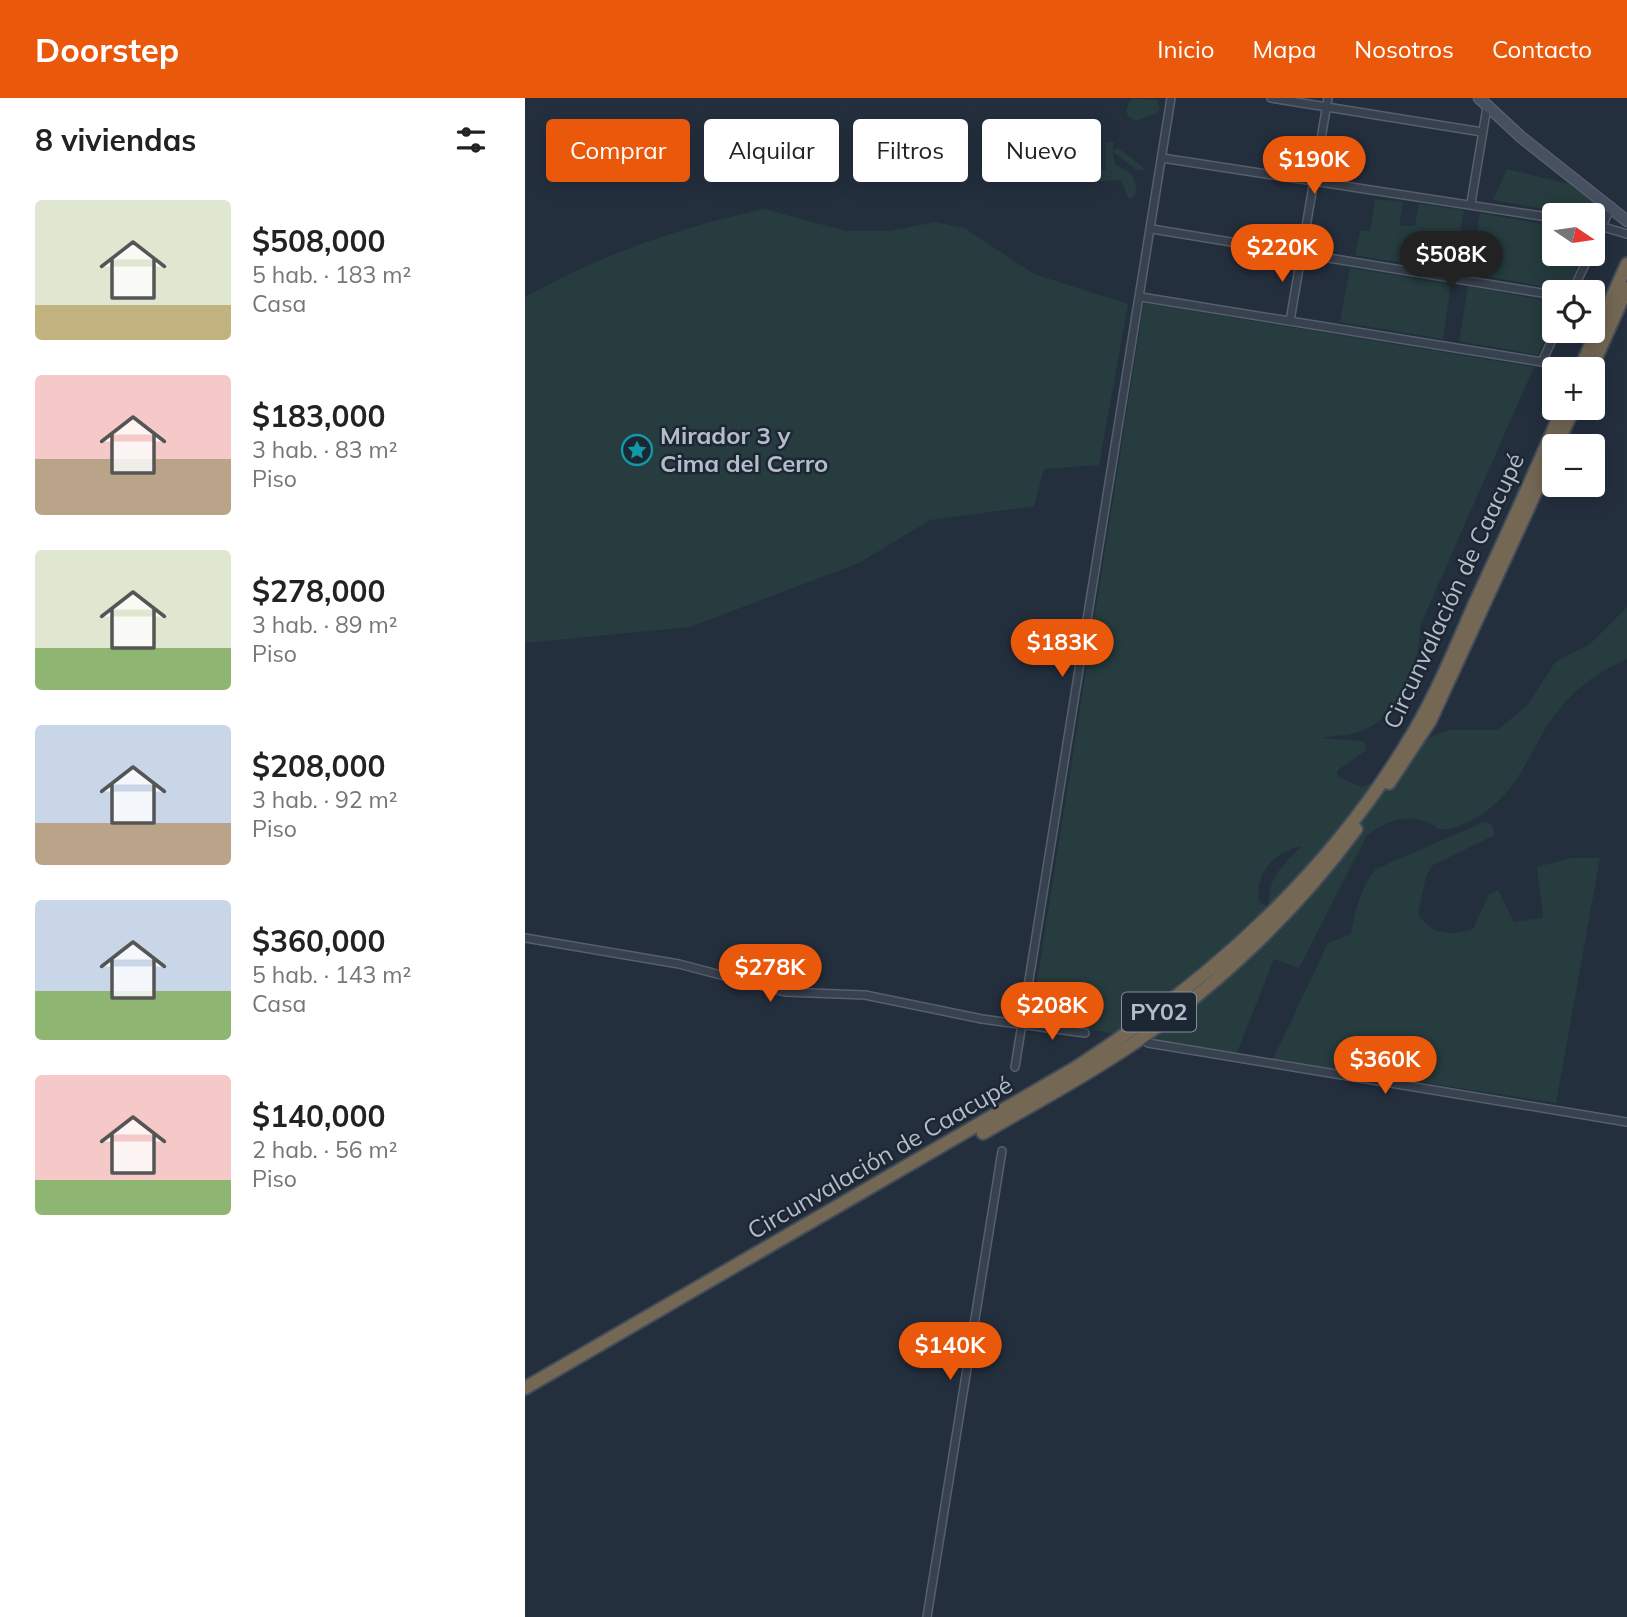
<!DOCTYPE html>
<html lang="es">
<meta charset="utf-8">
<style>
body{margin:0;font-family:Mulish,sans-serif;background:#f2f2f2;color:#222;height:100vh;display:flex;flex-direction:column;font-size:26px;white-space:nowrap}
*{box-sizing:border-box;margin:0}
p{font-size:23px;color:#767676}
.icon{flex:none;width:38px;height:38px;fill:none;stroke:currentColor;stroke-width:2;stroke-linecap:round;stroke-linejoin:round}
.map{position:relative;flex:1;overflow:hidden}
.panel{display:flex;flex-direction:column;background:#fff;width:525px}
.panel>*{flex:none}
.top-card{position:absolute;left:21px;top:21px;width:665px;height:63px;display:flex;gap:14px}
.needle{width:46px;rotate:103deg}
.buttons{position:absolute;left:1017px;top:105px;display:grid;gap:14px}
.buttons a{display:grid;place-items:center;width:63px;height:63px;border-radius:7px;background:#fff;box-shadow:0 4px 18px #0003;font-size:35px}
.price{position:absolute;translate:-50% -60px;padding:0 16px;border-radius:24px;background:#ea580c;color:#fff;font-size:23px;line-height:46px;filter:drop-shadow(0 2px 4px #0008)}
.price::after{content:'';position:absolute;left:50%;top:42px;width:21px;height:16px;margin-left:-10px;background:inherit;clip-path:polygon(0 0,100% 0,50% 100%)}
.price.selected{background:#222;color:#fff}
ul{padding:0;list-style:none}
li{display:flex;align-items:center;gap:21px;height:175px;padding:0 35px}
li span{display:grid;place-items:center;flex:none;width:196px;height:140px;border-radius:7px;color:#555}
li>.icon{margin-inline-start:auto}
span .icon{width:84px;height:84px;fill:#fffc;stroke-width:1}
li b{font-size:30px}
h2{display:flex;justify-content:space-between;align-items:center;height:84px;padding:0 35px;font-size:30px}
.chip{padding:0 24px;border-radius:7px;background:#fff;box-shadow:0 4px 18px #0003;font-size:24px;line-height:63px}
.chip.selected{background:#ea580c;color:#fff}
header{display:flex;align-items:center;gap:42px;box-sizing:border-box;height:98px;padding:0 35px;background:#ea580c;color:#fff}
header strong{font-size:33px}
nav{display:flex;gap:38px;margin-inline-start:auto;font-size:24px}
main{display:flex;flex:1;min-height:0}
.map>svg:first-child{display:block}
</style>
<header>
<strong>Doorstep</strong>
<nav><a>Inicio</a><a>Mapa</a><a>Nosotros</a><a>Contacto</a></nav>
</header>
<main>
<section class="panel">
<h2>8 viviendas<svg class="icon" aria-label="filters" viewBox="0 0 24 24"><path d="M4 7h16M4 17h16"/><circle cx="9" cy="7" r="2"/><circle cx="15" cy="17" r="2"/></svg></h2>
<ul>
<li><span style="background:linear-gradient(#dfe7d0 75%,#c2b280 0)"><svg class="icon" aria-label="home" viewBox="0 0 24 24"><path d="M3 11l9-7 9 7M6 9v11h12V9"/></svg></span><div><b>$508,000</b><p>5 hab. · 183 m²</p><p>Casa</p></div></li>
<li><span style="background:linear-gradient(#f6c9c9 60%,#b9a48a 0)"><svg class="icon" aria-label="home" viewBox="0 0 24 24"><path d="M3 11l9-7 9 7M6 9v11h12V9"/></svg></span><div><b>$183,000</b><p>3 hab. · 83 m²</p><p>Piso</p></div></li>
<li><span style="background:linear-gradient(#dfe7d0 70%,#8fb573 0)"><svg class="icon" aria-label="home" viewBox="0 0 24 24"><path d="M3 11l9-7 9 7M6 9v11h12V9"/></svg></span><div><b>$278,000</b><p>3 hab. · 89 m²</p><p>Piso</p></div></li>
<li><span style="background:linear-gradient(#c9d6e8 70%,#b9a48a 0)"><svg class="icon" aria-label="home" viewBox="0 0 24 24"><path d="M3 11l9-7 9 7M6 9v11h12V9"/></svg></span><div><b>$208,000</b><p>3 hab. · 92 m²</p><p>Piso</p></div></li>
<li><span style="background:linear-gradient(#c9d6e8 65%,#8fb573 0)"><svg class="icon" aria-label="home" viewBox="0 0 24 24"><path d="M3 11l9-7 9 7M6 9v11h12V9"/></svg></span><div><b>$360,000</b><p>5 hab. · 143 m²</p><p>Casa</p></div></li>
<li><span style="background:linear-gradient(#f6c9c9 75%,#8fb573 0)"><svg class="icon" aria-label="home" viewBox="0 0 24 24"><path d="M3 11l9-7 9 7M6 9v11h12V9"/></svg></span><div><b>$140,000</b><p>2 hab. · 56 m²</p><p>Piso</p></div></li>
</ul>
</section>
<div class="map">
<svg width="1102" height="1519" viewBox="0 0 1102 1519">
<rect width="100%" height="100%" fill="#242f3e"/>
<g fill="#263c3f" fill-rule="evenodd">
<path d="M 606,0 L 632,2 L 635,10 L 632,15 L 611,23 L 603,18 L 601,12 Z"/>
<path d="M 564,23 L 565,38 L 570,39 L 575,51 L 567,56 L 563,55 L 566,45 L 556,54 L 544,39 L 549,39 Z"/>
<path d="M 580,44 L 589,44 L 588,52 L 593,50 L 620,71 L 613,73 L 587,53 L 591,67 C 606,74 614,81 610,98 L 604,101 L 596,82 L 574,83 L 568,78 L 569,63 L 574,71 L 581,72 Z"/>
<path d="M 982,71 L 1044,86 L 1077,110 L 1071,120 L 968,102 Z"/>
<path d="M 850,101 L 878,104 L 874,128 L 890,128 L 894,106 L 939,112 L 928,173 L 830,157 L 835,133 L 845,133 Z"/>
<path d="M 239,111 L 321,133 L 364,133 L 410,124 L 439,130 L 509,176 L 603,206 L 574,367 L 519,371 L 509,408 L 405,422 L 334,465 L 165,529 L 0,545 L 0,199 C 77,156 153,130 239,111 Z"/>
<path d="M 955,115 L 1029,128 L 1028,157 L 1051,159 L 1052,156 L 1058,156 L 1041,193 L 945,175 Z"/>
<path d="M 825,170 L 926,186 L 918,241 L 815,224 Z"/>
<path d="M 943,188 L 1029,204 L 1029,220 L 1013,257 L 934,243 Z"/>
<path d="M 619,205 L 1009,269 L 895,528 C 894,570 880,613 839,632 C 826,638 810,637 797,640 L 837,643 L 841,647 L 840,653 L 812,673 L 813,679 L 837,689 L 861,680 L 887,647 L 924,632 L 972,632 L 1003,607 L 1030,564 L 1065,546 L 1102,509 L 1102,561 C 1063,578 1038,601 1016,638 C 999,669 988,694 959,715 C 948,722 927,734 914,731 C 911,730 908,726 905,725 C 882,715 858,723 841,739 L 774,870 L 749,861 L 711,957 L 506,921 ZM 777,748 C 759,766 742,779 744,809 L 734,804 C 729,774 751,753 777,748 Z"/>
<path d="M 959,724 L 967,726 L 970,737 L 908,767 L 901,778 L 893,816 C 906,837 925,838 948,831 L 964,796 L 973,792 L 989,824 L 1018,820 L 1012,769 L 1046,760 L 1075,760 L 1031,1005 L 748,961 L 803,845 L 826,836 C 830,814 836,788 851,771 Z"/>
</g>
<g fill="none" stroke-linecap="round" stroke-linejoin="round">
<g stroke="#565f6c" stroke-width="10">
<g id="street">
<path d="M 746,0 L 957,34"/>
<path d="M 637,60 L 1029,120"/>
<path d="M 946,105 L 962,9"/>
<path d="M 1068,126 L 1102,136"/>
<path d="M 627,131 L 1029,197"/>
<path d="M 1068,149 L 1086,108"/>
<path d="M 1047,194 L 1065,156"/>
<path d="M 616,199 L 1017,264 L 1031,233"/>
<path d="M 765,223 L 803,0"/>
<path d="M 0,840 L 154,866 L 260,894 L 340,897 L 457,921 L 560,935"/>
<path d="M 623,945 L 1102,1024"/>
<path d="M 490,969 L 646,0"/>
<path d="M 402,1519 L 477,1053"/>
</g>
</g>
<g stroke="#565f6c" stroke-width="13">
<path id="secondary" d="M 954,0 L 996,39 L 1102,123"/>
</g>
<g stroke="#434c59" stroke-width="16">
<g id="highway">
<path d="M 1055,271 L 1102,166"/>
<path d="M 1066,271 L 1102,190"/>
<path d="M 1031,348 L 1049,310"/>
<path d="M 864,685 L 905,623 L 1029,354"/>
<path d="M 458,1035 C 508,1006 561,978 609,945 C 693,887 771,813 831,731"/>
<path d="M 0,1290 L 552,969 C 688,880 807,774 890,632 C 914,591 932,546 951,503 C 981,439 1010,374 1038,310"/>
</g>
</g>
<use href="#street" stroke="#38414e" stroke-width="7"/>
<use href="#secondary" stroke="#465061" stroke-width="10"/>
<use href="#highway" stroke="#746855" stroke-width="12"/>
</g>
<defs>
<g id="sight-ring" transform="scale(1.575)"><circle r="9.5" fill="#1d2633" stroke="#0f9aa8" stroke-width="1.5"/><path d="M0-6L1.8-2.2L6-1.7L2.9 1.2L3.7 5.4L0 3.3L-3.7 5.4L-2.9 1.2L-6-1.7L-1.8-2.2Z" fill="#0f9aa8"/></g>
</defs>
<g fill-rule="evenodd">
<use href="#sight-ring" x="112" y="352"/>
</g>
<g text-anchor="middle" stroke-width="5" stroke-linejoin="round" paint-order="stroke">
<rect fill="#1d2633" stroke="#878f9c" stroke-width="2" x="597" y="894.5" width="74" height="39" rx="5"/>
<g font-size="23" font-weight="bold" fill="#b4bcc9">
<text x="634" y="922">PY02</text>
</g>
<g font-size="24" font-weight="bold" fill="#b4bcc9" stroke="#1d2633" text-anchor="start">
<text x="135" y="346">Mirador 3 y<tspan x="135" dy="28">Cima del Cerro</tspan></text>
</g>
<g font-size="24" fill="#b4bcc9" stroke="#1d2633">
<text transform="translate(929 493) rotate(-65)" y="8">Circunvalación de Caacupé</text>
<text transform="translate(355 1060) rotate(-30)" y="8">Circunvalación de Caacupé</text>
</g>
</g>
</svg>
<div class="buttons">
<a><svg class="needle" viewBox="-14 -14 28 28"><path d="M0-13l5 13h-10z" fill="#e53935"/><path d="M0 13l5-13h-10z" fill="#767676"/></svg></a>
<a><svg class="icon" aria-label="locate" viewBox="0 0 24 24"><circle cx="12" cy="12" r="6"/><path d="M12 2v4M12 18v4M2 12h4M18 12h4"/></svg></a>
<a>+</a>
<a>−</a>
</div>
<b class="price" style="left:789px;top:98px">$190K</b>
<b class="price" style="left:757px;top:186px">$220K</b>
<b class="price selected" style="left:926px;top:193px">$508K</b>
<b class="price" style="left:537px;top:581px">$183K</b>
<b class="price" style="left:245px;top:906px">$278K</b>
<b class="price" style="left:527px;top:944px">$208K</b>
<b class="price" style="left:860px;top:998px">$360K</b>
<b class="price" style="left:425px;top:1284px">$140K</b>
<div class="top-card">
<a class="chip selected">Comprar</a>
<a class="chip">Alquilar</a>
<a class="chip">Filtros</a>
<a class="chip">Nuevo</a>
</div>
</div>
</main>
